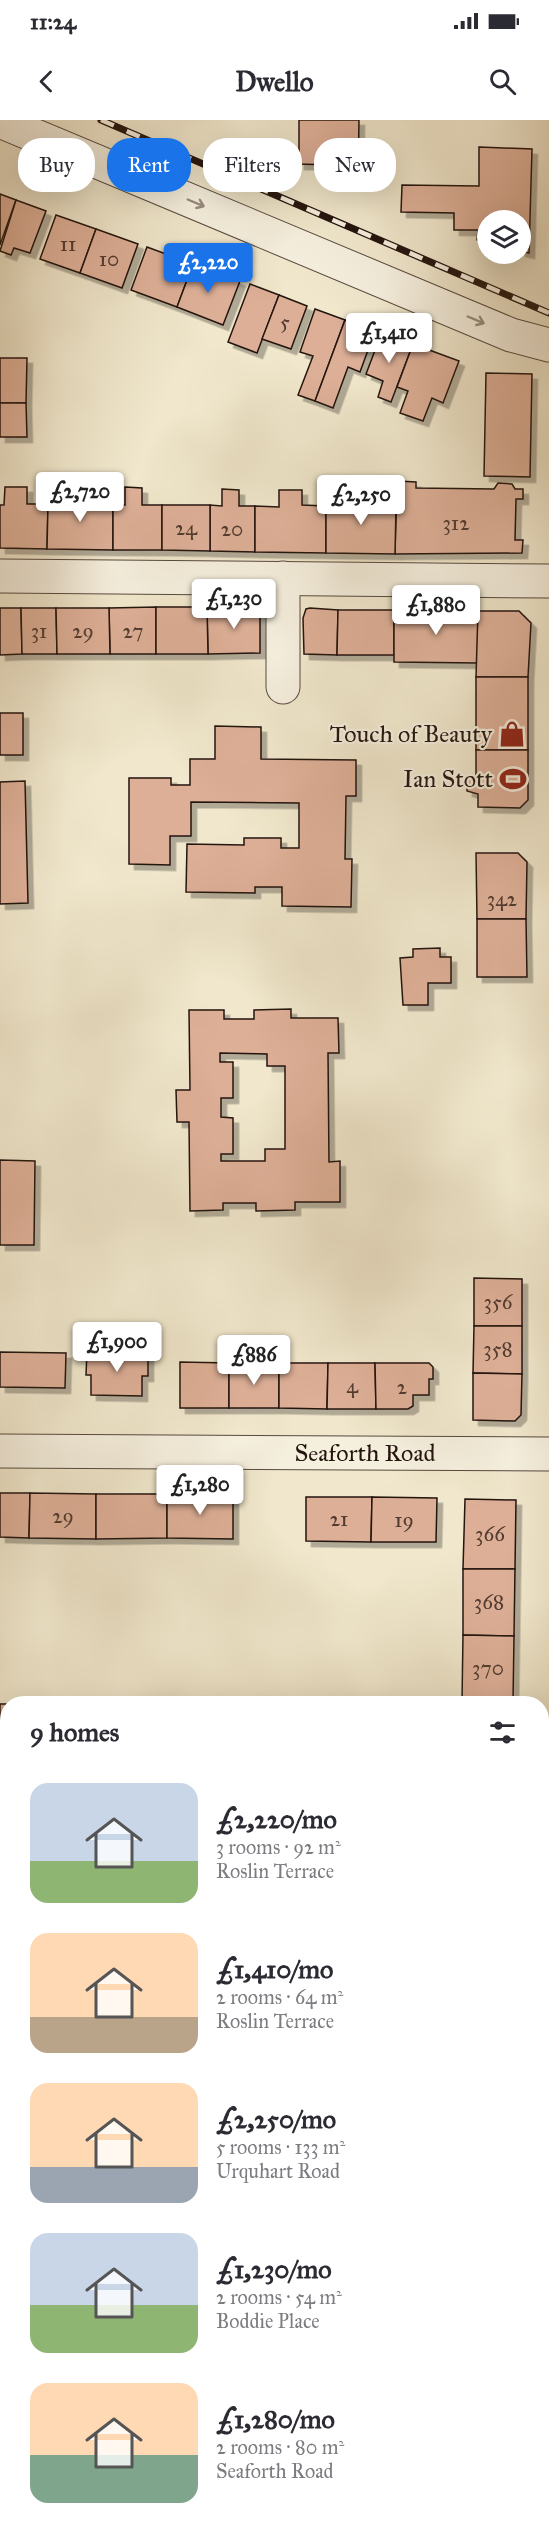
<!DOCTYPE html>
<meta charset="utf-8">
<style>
body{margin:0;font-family:"IM FELL Great Primer",serif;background:#f2f2f3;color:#2b2b33;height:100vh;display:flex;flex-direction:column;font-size:22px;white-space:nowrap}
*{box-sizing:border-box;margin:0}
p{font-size:20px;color:#7c7c81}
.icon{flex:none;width:33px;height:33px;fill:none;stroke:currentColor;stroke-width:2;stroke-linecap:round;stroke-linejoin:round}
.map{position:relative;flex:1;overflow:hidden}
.drawer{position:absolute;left:0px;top:1576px;width:549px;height:836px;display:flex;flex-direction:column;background:#fff;border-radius:24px 24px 0 0;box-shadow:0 6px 24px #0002}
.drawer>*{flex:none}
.top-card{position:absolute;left:18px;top:18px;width:513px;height:54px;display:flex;gap:12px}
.fabs{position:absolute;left:477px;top:90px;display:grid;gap:12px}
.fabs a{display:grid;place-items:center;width:54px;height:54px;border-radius:50%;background:#fff;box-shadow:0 6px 24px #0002;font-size:30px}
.price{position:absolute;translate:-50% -51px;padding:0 14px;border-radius:6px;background:#fff;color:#222;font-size:20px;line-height:39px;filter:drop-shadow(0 2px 3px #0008)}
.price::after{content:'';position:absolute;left:50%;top:36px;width:18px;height:14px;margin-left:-9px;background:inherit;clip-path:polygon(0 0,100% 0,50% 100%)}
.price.selected{background:#1a73e8;color:#fff}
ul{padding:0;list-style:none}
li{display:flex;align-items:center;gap:18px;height:150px;padding:0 30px}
li span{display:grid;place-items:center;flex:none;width:168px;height:120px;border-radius:18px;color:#555}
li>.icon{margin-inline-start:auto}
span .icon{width:72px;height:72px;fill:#fffc;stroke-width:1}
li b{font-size:26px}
h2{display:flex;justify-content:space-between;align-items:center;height:72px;padding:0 30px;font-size:26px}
.chip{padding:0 21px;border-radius:24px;background:#fff;box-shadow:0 6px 24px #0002;font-size:21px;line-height:54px}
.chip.selected{background:#1a73e8;color:#fff}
.status{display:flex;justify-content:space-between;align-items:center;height:42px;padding:0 30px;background:#fff;direction:ltr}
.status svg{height:16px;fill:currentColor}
header{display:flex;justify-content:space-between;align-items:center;height:78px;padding:0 30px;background:#fff;font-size:27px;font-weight:700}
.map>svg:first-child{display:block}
</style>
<div class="status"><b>11:24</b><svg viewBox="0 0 49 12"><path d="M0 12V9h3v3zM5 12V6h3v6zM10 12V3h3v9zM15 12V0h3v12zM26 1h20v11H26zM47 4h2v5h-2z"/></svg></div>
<header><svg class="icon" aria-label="back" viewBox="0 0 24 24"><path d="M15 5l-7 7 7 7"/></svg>Dwello<svg class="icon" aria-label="search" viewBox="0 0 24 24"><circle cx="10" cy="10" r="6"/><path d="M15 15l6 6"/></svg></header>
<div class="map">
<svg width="549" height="2411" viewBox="0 0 549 2411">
<defs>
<pattern id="grass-dots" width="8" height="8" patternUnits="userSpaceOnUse" patternTransform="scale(1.5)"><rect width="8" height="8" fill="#bcc496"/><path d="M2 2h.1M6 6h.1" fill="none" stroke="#a1a880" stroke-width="1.8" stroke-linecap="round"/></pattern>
<filter id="shadow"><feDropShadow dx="5.5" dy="5.5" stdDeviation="0" flood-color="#0004"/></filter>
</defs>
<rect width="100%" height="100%" fill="#f0e7cc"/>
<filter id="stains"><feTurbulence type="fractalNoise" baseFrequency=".00333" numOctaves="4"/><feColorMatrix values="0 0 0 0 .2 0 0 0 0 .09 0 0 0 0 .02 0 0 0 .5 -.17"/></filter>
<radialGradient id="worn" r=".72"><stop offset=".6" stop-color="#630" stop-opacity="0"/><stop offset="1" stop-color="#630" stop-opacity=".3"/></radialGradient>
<g fill="url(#grass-dots)" stroke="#706c52" stroke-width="1.5">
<path d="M 0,1709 L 4,1709 L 3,1769 L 8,1769 L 8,2134 L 0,2134 Z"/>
<path d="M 0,2327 L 7,2333 L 8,2404 L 218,2404 L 218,2411 L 0,2411 Z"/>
<path d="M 507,2404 L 507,2411 L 250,2411 L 250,2405 Z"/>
</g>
<g fill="#ddaf97" stroke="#24140e" stroke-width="1.5" fill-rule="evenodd" filter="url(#shadow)">
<path d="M 299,0 L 359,0 L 358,65 L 330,50 L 330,45 L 299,44 Z"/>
<path d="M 479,27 L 532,29 L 529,133 L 520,131 L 520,100 L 488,100 L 488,122 L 477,120 L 478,110 L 454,110 L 454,93 L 401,92 L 402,65 L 479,66 Z"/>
<path d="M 0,74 L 16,80 L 0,125 Z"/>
<path d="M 16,80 L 46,91 L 30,133 L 14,128 L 11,135 L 0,131 Z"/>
<path d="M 56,95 L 96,109 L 80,153 L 40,139 Z"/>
<path d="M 96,109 L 138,124 L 122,168 L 80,153 Z"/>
<path d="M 147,127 L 193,144 L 177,187 L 131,170 Z"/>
<path d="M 193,144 L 240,161 L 223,205 L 177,187 Z"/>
<path d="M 250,164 L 279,175 L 257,233 L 228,222 Z"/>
<path d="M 279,175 L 307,186 L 291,229 L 262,219 Z"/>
<path d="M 315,189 L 345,200 L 315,281 L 298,275 L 313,236 L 300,232 Z"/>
<path d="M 345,200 L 375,211 L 360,252 L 348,247 L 333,288 L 315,281 Z"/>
<path d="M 382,212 L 413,224 L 391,282 L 378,277 L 383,261 L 366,254 Z"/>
<path d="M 413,224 L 459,241 L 443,283 L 432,278 L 423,301 L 400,293 L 408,271 L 397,267 Z"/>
<path d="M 0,238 L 27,238 L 26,283 L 0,283 Z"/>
<path d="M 486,253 L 532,254 L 530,357 L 484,356 Z"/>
<path d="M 0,283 L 26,283 L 27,317 L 0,317 Z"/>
<path d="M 397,361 L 416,362 L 416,368 L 494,369 L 498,363 L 512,364 L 515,369 L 523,369 L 523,379 L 516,379 L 515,420 L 523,420 L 522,433 L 395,434 Z"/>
<path d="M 5,367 L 27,367 L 27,384 L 48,384 L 47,429 L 0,428 L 0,385 L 4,385 Z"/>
<path d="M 67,367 L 91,368 L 90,384 L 113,385 L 113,430 L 47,429 L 48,384 L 67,384 Z"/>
<path d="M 125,367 L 142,368 L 142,385 L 162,385 L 162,430 L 113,430 L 113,385 L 125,385 Z"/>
<path d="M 222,369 L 239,370 L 239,386 L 255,386 L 255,432 L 210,431 L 210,385 L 222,386 Z"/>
<path d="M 279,370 L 302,370 L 302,385 L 326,386 L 326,433 L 255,432 L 255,386 L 279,387 Z"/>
<path d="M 350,370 L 374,370 L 373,386 L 396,386 L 395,434 L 326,433 L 326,386 L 349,387 Z"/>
<path d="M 162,385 L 210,385 L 210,431 L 162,430 Z"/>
<path d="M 253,486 L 260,491 L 260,533 L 208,534 L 207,487 Z"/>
<path d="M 156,487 L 156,534 L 110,534 L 109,488 Z"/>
<path d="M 156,487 L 207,487 L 208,534 L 156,534 Z"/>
<path d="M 0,488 L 21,488 L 22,534 L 0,535 Z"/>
<path d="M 21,488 L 56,488 L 57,534 L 22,534 Z"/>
<path d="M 56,488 L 109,488 L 110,534 L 57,534 Z"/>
<path d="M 310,488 L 338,490 L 337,535 L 304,534 L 303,498 L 306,489 Z"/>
<path d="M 338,490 L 394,490 L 394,535 L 337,535 Z"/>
<path d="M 394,490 L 478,491 L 478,543 L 394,542 Z"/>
<path d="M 478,491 L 519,491 L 531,503 L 528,557 L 476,557 Z"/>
<rect x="476" y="557" width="52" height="73"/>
<rect x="0" y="593" width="23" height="42"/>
<path d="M 215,606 L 261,607 L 261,639 L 356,640 L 356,676 L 346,676 L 345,739 L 352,739 L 351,787 L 282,786 L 282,767 L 255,767 L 255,773 L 186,772 L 187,724 L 244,725 L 244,718 L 281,718 L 281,728 L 299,728 L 299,683 L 191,682 L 191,716 L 170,716 L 170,745 L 129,744 L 129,658 L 171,658 L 171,665 L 190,665 L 190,639 L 215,639 Z"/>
<path d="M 476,630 L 528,630 L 528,680 L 520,688 L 478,687 L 478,674 L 467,671 L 467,656 L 476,656 Z"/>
<path d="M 25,661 L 28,783 L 0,784 L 0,662 Z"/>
<path d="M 476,733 L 518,733 L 527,742 L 526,799 L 477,799 Z"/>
<path d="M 477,799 L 526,799 L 527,857 L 477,857 Z"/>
<path d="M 440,828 L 440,837 L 451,837 L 451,863 L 428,863 L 428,885 L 403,885 L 400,838 L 413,837 L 413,829 Z"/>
<path d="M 291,889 L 291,898 L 338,898 L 339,933 L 328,933 L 329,1042 L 340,1041 L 340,1082 L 295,1082 L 295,1090 L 256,1091 L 256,1083 L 223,1083 L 223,1090 L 190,1091 L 189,1002 L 177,1002 L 176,970 L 190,970 L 189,890 L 224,890 L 224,899 L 254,899 L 254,890 ZM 220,933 L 267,934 L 267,946 L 285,946 L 285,1029 L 265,1029 L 265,1041 L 221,1041 L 221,1034 L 233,1034 L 233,998 L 221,997 L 221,978 L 233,978 L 233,942 L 220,942 Z"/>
<path d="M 0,1040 L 35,1041 L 34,1125 L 0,1125 Z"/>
<path d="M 474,1158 L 522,1159 L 522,1206 L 474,1206 Z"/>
<path d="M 474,1206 L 522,1206 L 522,1254 L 473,1253 Z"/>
<path d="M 87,1231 L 148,1233 L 148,1256 L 142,1256 L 142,1276 L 91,1275 L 91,1255 L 86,1255 Z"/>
<path d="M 0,1232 L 66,1233 L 65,1268 L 0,1267 Z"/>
<path d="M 180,1242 L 229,1243 L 229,1288 L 180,1288 Z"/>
<rect x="229" y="1243" width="50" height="45"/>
<path d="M 279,1243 L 328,1243 L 327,1289 L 279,1288 Z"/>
<path d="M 328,1243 L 375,1243 L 376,1289 L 327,1289 Z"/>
<path d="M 375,1243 L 429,1243 L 433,1247 L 433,1259 L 429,1259 L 429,1275 L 413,1275 L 413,1286 L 408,1289 L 376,1289 Z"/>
<path d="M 473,1253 L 522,1254 L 521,1295 L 515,1301 L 473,1300 Z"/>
<path d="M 0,1373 L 30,1373 L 29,1418 L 0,1417 Z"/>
<path d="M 30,1373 L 96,1374 L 96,1419 L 29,1418 Z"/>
<path d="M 96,1374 L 167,1374 L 167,1418 L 96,1419 Z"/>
<path d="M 167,1374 L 233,1375 L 233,1419 L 167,1418 Z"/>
<path d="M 306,1377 L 372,1377 L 371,1422 L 306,1421 Z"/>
<path d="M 372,1377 L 437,1378 L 436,1422 L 371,1422 Z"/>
<path d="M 465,1379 L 516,1380 L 515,1449 L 463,1449 Z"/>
<path d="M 463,1449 L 515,1449 L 514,1516 L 463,1515 Z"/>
<path d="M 463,1515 L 514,1516 L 513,1582 L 462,1581 Z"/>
<path d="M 462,1581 L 513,1582 L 513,1584 L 462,1584 Z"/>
<path d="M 0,1584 L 25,1584 L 8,1584 L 8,1635 L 0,1635 Z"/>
<rect x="250" y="2404" width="35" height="7"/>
<rect x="437" y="2404" width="46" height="7"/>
</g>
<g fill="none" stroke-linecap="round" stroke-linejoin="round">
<g stroke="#57493e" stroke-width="35">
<g id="minor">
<path d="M 0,1 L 511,215 L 549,225"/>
<path d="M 0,456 L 549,461"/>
<path d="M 283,458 L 283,567"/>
<path d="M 0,1331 L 549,1334"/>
<path d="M 0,1677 L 8,1678"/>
<path d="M 542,1698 L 549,1699"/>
</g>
</g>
<g stroke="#24140e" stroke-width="35">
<path id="major" d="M 548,2411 L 549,2267"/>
</g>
<use href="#minor" stroke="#f5efde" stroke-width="33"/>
<use href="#major" stroke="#e8c486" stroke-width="33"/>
<g stroke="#24140e" stroke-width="7">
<path id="rail" d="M 101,0 L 549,193"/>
</g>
<use href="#rail" stroke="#f5efde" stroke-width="4.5" stroke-dasharray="14" stroke-linecap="butt"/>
</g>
<defs><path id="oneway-shaft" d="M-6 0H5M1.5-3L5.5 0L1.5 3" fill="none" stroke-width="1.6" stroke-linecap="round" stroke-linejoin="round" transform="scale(1.5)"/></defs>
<g stroke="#978c80">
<use href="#oneway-shaft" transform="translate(196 83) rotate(23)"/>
<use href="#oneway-shaft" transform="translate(476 200) rotate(23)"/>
</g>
<defs>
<g id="shop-bare" transform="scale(2.07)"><path d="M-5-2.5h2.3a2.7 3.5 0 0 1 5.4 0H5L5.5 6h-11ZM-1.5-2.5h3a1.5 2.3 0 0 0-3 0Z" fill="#8f2418" stroke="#f5efde" stroke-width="2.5" paint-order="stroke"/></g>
<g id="stadium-bare" transform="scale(2.07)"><path d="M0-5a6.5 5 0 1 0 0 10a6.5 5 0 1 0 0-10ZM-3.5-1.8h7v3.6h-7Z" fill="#8f2418" stroke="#f5efde" stroke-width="2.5" paint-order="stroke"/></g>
</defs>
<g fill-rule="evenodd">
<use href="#shop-bare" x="512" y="614"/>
<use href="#stadium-bare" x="513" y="659"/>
</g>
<g text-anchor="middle" stroke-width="4.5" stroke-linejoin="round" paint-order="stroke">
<g font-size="21" fill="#523b30">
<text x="68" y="131">11</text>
<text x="109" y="146">10</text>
<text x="285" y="209">5</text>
<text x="456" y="410">312</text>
<text x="186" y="415">24</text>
<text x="232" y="416">20</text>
<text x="39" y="518">31</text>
<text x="83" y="518">29</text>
<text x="133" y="518">27</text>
<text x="502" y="786">342</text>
<text x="498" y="1189">356</text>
<text x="498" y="1236">358</text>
<text x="352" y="1273">4</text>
<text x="402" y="1274">2</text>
<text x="63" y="1403">29</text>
<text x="339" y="1406">21</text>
<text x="404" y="1407">19</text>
<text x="490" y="1421">366</text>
<text x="489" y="1489">368</text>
<text x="488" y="1555">370</text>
</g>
<g font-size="24" fill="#24140e" stroke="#f5efde" text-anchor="end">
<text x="492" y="622">Touch of Beauty</text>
<text x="493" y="667">Ian Stott</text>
</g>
<g font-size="24" fill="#24140e" stroke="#f5efde">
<text x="365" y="1341">Seaforth Road</text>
</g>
</g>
<rect width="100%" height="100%" filter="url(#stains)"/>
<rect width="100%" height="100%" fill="url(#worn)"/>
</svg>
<div class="fabs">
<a><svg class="icon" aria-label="layers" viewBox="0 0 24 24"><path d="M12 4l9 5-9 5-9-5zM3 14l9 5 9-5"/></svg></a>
</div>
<b class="price selected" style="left:208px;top:174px">£2,220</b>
<b class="price" style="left:389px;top:244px">£1,410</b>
<b class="price" style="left:80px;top:403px">£2,720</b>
<b class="price" style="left:361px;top:406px">£2,250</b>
<b class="price" style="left:234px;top:510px">£1,230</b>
<b class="price" style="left:436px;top:516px">£1,880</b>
<b class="price" style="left:117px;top:1253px">£1,900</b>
<b class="price" style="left:254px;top:1266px">£886</b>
<b class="price" style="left:200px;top:1396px">£1,280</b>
<div class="top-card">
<a class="chip">Buy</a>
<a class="chip selected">Rent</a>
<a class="chip">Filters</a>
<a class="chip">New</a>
</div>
<section class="drawer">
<h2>9 homes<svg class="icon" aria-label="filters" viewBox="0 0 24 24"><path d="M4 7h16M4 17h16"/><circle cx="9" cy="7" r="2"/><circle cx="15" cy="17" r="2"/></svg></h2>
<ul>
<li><span style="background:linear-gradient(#c9d6e8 65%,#8fb573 0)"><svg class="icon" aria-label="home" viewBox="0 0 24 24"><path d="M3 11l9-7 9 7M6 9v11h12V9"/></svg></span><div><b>£2,220/mo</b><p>3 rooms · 92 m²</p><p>Roslin Terrace</p></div></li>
<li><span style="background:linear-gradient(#ffd9b3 70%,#b9a48a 0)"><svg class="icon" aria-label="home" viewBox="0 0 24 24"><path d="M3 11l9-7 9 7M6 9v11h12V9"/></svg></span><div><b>£1,410/mo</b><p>2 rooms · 64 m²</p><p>Roslin Terrace</p></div></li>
<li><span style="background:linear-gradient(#ffd9b3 70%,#9aa5b1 0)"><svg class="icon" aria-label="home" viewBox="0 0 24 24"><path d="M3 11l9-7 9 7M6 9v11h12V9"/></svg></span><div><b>£2,250/mo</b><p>5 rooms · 133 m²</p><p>Urquhart Road</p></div></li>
<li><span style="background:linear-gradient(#c9d6e8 60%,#8fb573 0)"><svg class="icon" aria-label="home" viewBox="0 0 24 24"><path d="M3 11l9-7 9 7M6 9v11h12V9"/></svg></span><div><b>£1,230/mo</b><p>2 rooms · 54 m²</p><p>Boddie Place</p></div></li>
<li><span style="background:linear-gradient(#ffd9b3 60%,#7fa58c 0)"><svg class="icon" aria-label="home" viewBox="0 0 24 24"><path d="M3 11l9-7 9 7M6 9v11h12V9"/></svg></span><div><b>£1,280/mo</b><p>2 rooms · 80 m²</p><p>Seaforth Road</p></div></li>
</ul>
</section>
</div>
